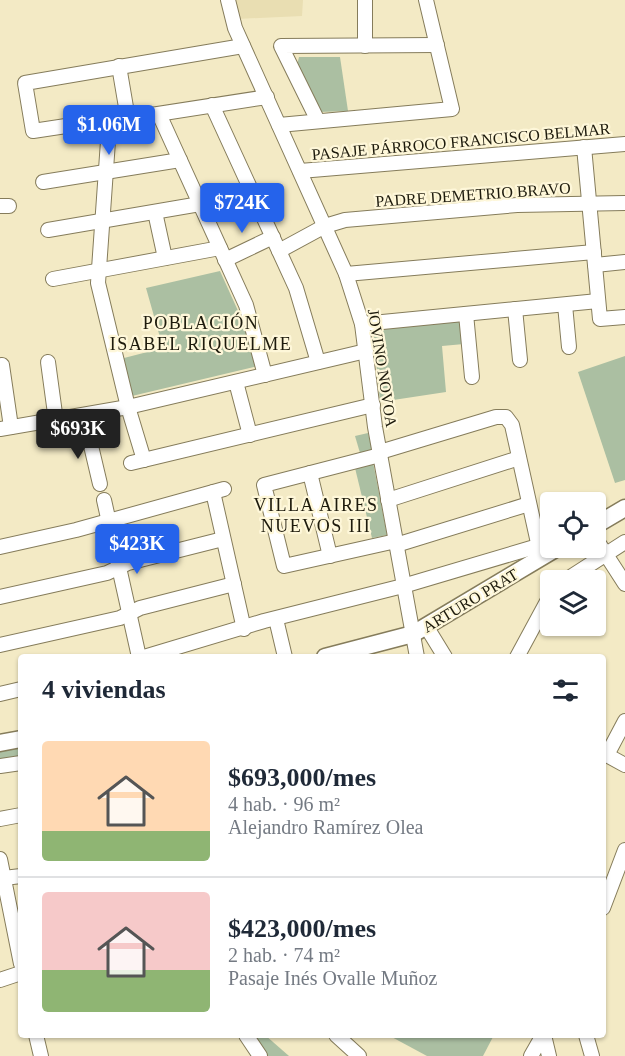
<!DOCTYPE html>
<html lang="es">
<meta charset="utf-8">
<style>
body{margin:0;font-family:"Times New Roman",serif;background:#f2f2f3;color:#1f2937;height:100vh;display:flex;flex-direction:column;font-size:22px;white-space:nowrap}
*{box-sizing:border-box;margin:0}
p{font-size:20px;color:#747a83}
.icon{flex:none;width:33px;height:33px;fill:none;stroke:currentColor;stroke-width:2;stroke-linecap:round;stroke-linejoin:round}
.map{position:relative;flex:1;overflow:hidden}
.drawer{position:absolute;left:18px;top:654px;width:588px;height:384px;display:flex;flex-direction:column;background:#fff;border-radius:6px;box-shadow:0 2px 4px #0004}
.drawer>*{flex:none}
.tools{position:absolute;left:540px;top:492px;display:grid;gap:12px}
.tools a{display:grid;place-items:center;width:66px;height:66px;border-radius:6px;background:#fff;box-shadow:0 2px 4px #0004;font-size:30px}
.price{position:absolute;translate:-50% -51px;padding:0 14px;border-radius:6px;background:#2563eb;color:#fff;font-size:20px;line-height:39px;filter:drop-shadow(0 2px 3px #0008)}
.price::after{content:'';position:absolute;left:50%;top:36px;width:18px;height:14px;margin-left:-9px;background:inherit;clip-path:polygon(0 0,100% 0,50% 100%)}
.price.active{background:#222;color:#fff}
ul{padding:0;list-style:none}
li{display:flex;align-items:center;gap:18px;height:150px;padding:0 24px}
li+li{border-top:2px solid #e0e1e3}
li span{display:grid;place-items:center;flex:none;width:168px;height:120px;border-radius:6px;color:#555}
li>.icon{margin-inline-start:auto}
span .icon{width:72px;height:72px;fill:#fffc;stroke-width:1}
li b{font-size:26px}
h2{display:flex;justify-content:space-between;align-items:center;height:72px;padding:0 24px;font-size:26px}
.map>svg:first-child{display:block}
</style>
<div class="map">
<svg width="625" height="1056" viewBox="0 0 625 1056">
<rect width="100%" height="100%" fill="#f3eac5"/>
<path fill="#e9deb2" d="M 235,0 L 303,0 L 302,16 L 237,19 Z"/>
<g fill="#abbfa2">
<path d="M 299,57 L 340,57 L 348,111 L 320,112 L 297,65 Z"/>
<path d="M 220,271 L 244,324 L 258,366 L 132,396 L 124,358 L 163,348 L 146,288 Z"/>
<path d="M 463,319 L 464,344 L 442,346 L 446,392 L 380,402 L 373,328 Z"/>
<path d="M 625,356 L 625,480 L 615,483 L 578,372 Z"/>
<path d="M 368,433 L 372,450 L 360,453 L 355,436 Z"/>
<path d="M 373,462 L 387,535 L 372,538 L 355,468 Z"/>
<path d="M 21,746 L 21,757 L 0,760 L 0,751 Z"/>
<path d="M 251,1035 L 265,1035 L 289,1056 L 267,1056 Z"/>
<path d="M 388,1035 L 494,1035 L 483,1056 L 427,1056 Z"/>
</g>
<g fill="none" stroke-linecap="round" stroke-linejoin="round">
<g stroke="#857c5b" stroke-width="16">
<g id="minor">
<path d="M 228,0 L 235,28 L 346,274 L 362,324 L 375,427 L 417,657"/>
<path d="M 365,0 L 365,46"/>
<path d="M 119,66 L 128,119"/>
<path d="M 212,105 L 296,288 L 318,362"/>
<path d="M 159,114 L 246,305 L 265,375"/>
<path d="M 318,121 L 281,46 L 437,45"/>
<path d="M 112,124 L 99,121 L 33,131 L 25,83 L 243,46"/>
<path d="M 279,125 L 452,109 L 426,0"/>
<path d="M 584,147 L 600,319 L 625,317"/>
<path d="M 300,171 L 625,144"/>
<path d="M 43,182 L 180,160"/>
<path d="M 0,206 L 9,206"/>
<path d="M 155,212 L 165,258"/>
<path d="M 48,230 L 200,204"/>
<path d="M 279,251 L 325,226 L 345,220 L 517,205 L 625,203"/>
<path d="M 225,260 L 273,237"/>
<path d="M 595,265 L 625,262"/>
<path d="M 346,274 L 594,252"/>
<path d="M 53,279 L 220,248"/>
<path d="M 565,305 L 569,347"/>
<path d="M 515,309 L 520,360"/>
<path d="M 466,314 L 472,377"/>
<path d="M 362,324 L 598,301"/>
<path d="M 48,362 L 56,421"/>
<path d="M 2,365 L 11,427"/>
<path d="M 236,382 L 250,435"/>
<path d="M 84,416 L 100,484"/>
<path d="M 0,429 L 128,407 L 366,351"/>
<path d="M 380,452 L 496,417 L 506,417 L 512,425 L 540,552"/>
<path d="M 380,455 L 264,485 L 284,566 L 396,541"/>
<path d="M 144,460 L 128,407 L 98,283 L 109,127 L 119,120 L 267,97"/>
<path d="M 131,463 L 373,405"/>
<path d="M 310,473 L 330,556"/>
<path d="M 213,492 L 244,629"/>
<path d="M 104,500 L 139,657"/>
<path d="M 388,500 L 519,458"/>
<path d="M 596,539 L 625,584"/>
<path d="M 396,545 L 529,504"/>
<path d="M 0,547 L 76,530 L 224,489"/>
<path d="M 566,580 L 625,542"/>
<path d="M 0,597 L 107,573 L 128,563 L 223,539"/>
<path d="M 276,619 L 285,657"/>
<path d="M 426,626 L 445,657"/>
<path d="M 0,645 L 120,618 L 140,608 L 234,584"/>
<path d="M 144,657 L 264,621 L 403,586 L 538,546"/>
<path d="M 517,657 L 550,596"/>
<path d="M 0,694 L 21,689"/>
<path d="M 603,753 L 625,765"/>
<path d="M 607,755 L 625,721"/>
<path d="M 0,766 L 21,763"/>
<path d="M 0,819 L 21,815"/>
<path d="M 0,859 L 21,964"/>
<path d="M 4,878 L 21,876"/>
<path d="M 603,908 L 625,850"/>
<path d="M 0,980 L 21,973"/>
<path d="M 36,1035 L 41,1056"/>
<path d="M 246,1035 L 260,1056"/>
<path d="M 336,1035 L 359,1056"/>
<path d="M 544,1035 L 549,1056"/>
<path d="M 586,1035 L 592,1056"/>
<path d="M 531,1056 L 543,1035"/>
</g>
</g>
<g stroke="#857c5b" stroke-width="19">
<g id="major">
<path d="M 596,525 L 625,508"/>
<path d="M 325,657 L 413,634 L 557,548"/>
<path d="M 0,743 L 21,739"/>
</g>
</g>
<use href="#minor" stroke="#fff" stroke-width="14"/>
<use href="#major" stroke="#fff" stroke-width="16"/>
</g>
<g text-anchor="middle" stroke-width="4.5" stroke-linejoin="round" paint-order="stroke">
<g font-size="16" fill="#1d1a0c" stroke="#fef7d9">
<text transform="translate(461 141) rotate(-5)" y="6">PASAJE PÁRROCO FRANCISCO BELMAR</text>
<text transform="translate(473 194) rotate(-4)" y="6">PADRE DEMETRIO BRAVO</text>
<text transform="translate(383 368) rotate(81)" y="6">JOVINO NOVOA</text>
<text transform="translate(470 600) rotate(-31)" y="6">ARTURO PRAT</text>
</g>
<g font-size="18" letter-spacing="1.5" fill="#1d1a0c" stroke="#fef7d9">
<text x="201" y="329">POBLACIÓN<tspan x="201" dy="21">ISABEL RIQUELME</tspan></text>
<text x="316" y="511">VILLA AIRES<tspan x="316" dy="21">NUEVOS III</tspan></text>
</g>
</g>
</svg>
<div class="tools">
<a><svg class="icon" aria-label="locate" viewBox="0 0 24 24"><circle cx="12" cy="12" r="6"/><path d="M12 2v4M12 18v4M2 12h4M18 12h4"/></svg></a>
<a><svg class="icon" aria-label="layers" viewBox="0 0 24 24"><path d="M12 4l9 5-9 5-9-5zM3 14l9 5 9-5"/></svg></a>
</div>
<b class="price" style="left:109px;top:156px">$1.06M</b>
<b class="price" style="left:242px;top:234px">$724K</b>
<b class="price active" style="left:78px;top:460px">$693K</b>
<b class="price" style="left:137px;top:575px">$423K</b>
<section class="drawer">
<h2>4 viviendas<svg class="icon" aria-label="filters" viewBox="0 0 24 24"><path d="M4 7h16M4 17h16"/><circle cx="9" cy="7" r="2"/><circle cx="15" cy="17" r="2"/></svg></h2>
<ul>
<li><span style="background:linear-gradient(#ffd9b3 75%,#8fb573 0)"><svg class="icon" aria-label="home" viewBox="0 0 24 24"><path d="M3 11l9-7 9 7M6 9v11h12V9"/></svg></span><div><b>$693,000/mes</b><p>4 hab. · 96 m²</p><p>Alejandro Ramírez Olea</p></div></li>
<li><span style="background:linear-gradient(#f6c9c9 65%,#8fb573 0)"><svg class="icon" aria-label="home" viewBox="0 0 24 24"><path d="M3 11l9-7 9 7M6 9v11h12V9"/></svg></span><div><b>$423,000/mes</b><p>2 hab. · 74 m²</p><p>Pasaje Inés Ovalle Muñoz</p></div></li>
</ul>
</section>
</div>
